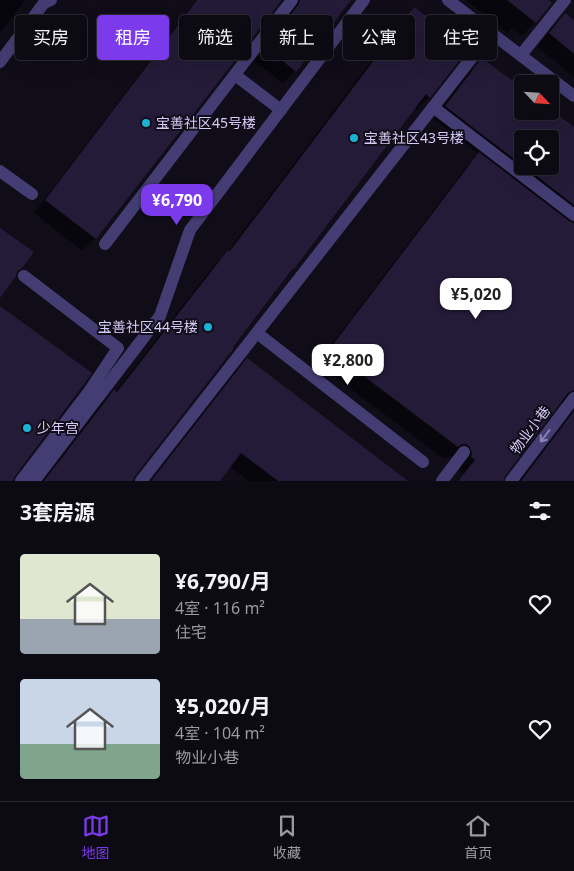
<!DOCTYPE html>
<html lang="zh">
<meta charset="utf-8">
<style>
body{margin:0;font-family:"Noto Sans","Noto Sans SC",sans-serif;background:#15131c;color:#f1f3f6;height:100vh;display:flex;flex-direction:column;font-size:19px;white-space:nowrap}
*{box-sizing:border-box;margin:0}
p{font-size:16px;color:#9a9aa0}
.icon{flex:none;width:28px;height:28px;fill:none;stroke:currentColor;stroke-width:2;stroke-linecap:round;stroke-linejoin:round}
.map{position:relative;height:481px;overflow:hidden}
.drawer{display:flex;flex-direction:column;background:#0c0a13;flex:1}
.drawer>*{flex:none}
.guide{position:absolute;left:15px;top:15px;width:545px;height:45px;display:flex;gap:10px}
.needle{width:32px;rotate:115deg}
.controls{position:absolute;left:514px;top:75px;display:grid;gap:10px}
.controls a{display:grid;place-items:center;width:45px;height:45px;border-radius:5px;background:#0c0a13;box-shadow:0 5px 20px #0002,0 0 0 1px #2c2b33;font-size:25px}
.price{position:absolute;translate:-50% -42px;padding:0 11px;border-radius:10px;background:#fff;color:#222;font-size:16px;line-height:32px;filter:drop-shadow(0 1px 2px #0008)}
.price::after{content:'';position:absolute;left:50%;top:30px;width:15px;height:11px;margin-left:-8px;background:inherit;clip-path:polygon(0 0,100% 0,50% 100%)}
.price.active{background:#7c3aed;color:#fff}
ul{padding:0;list-style:none}
li{display:flex;align-items:center;gap:15px;height:125px;padding:0 20px}
li span{display:grid;place-items:center;flex:none;width:140px;height:100px;border-radius:5px;color:#555}
li>.icon{margin-inline-start:auto}
span .icon{width:60px;height:60px;fill:#fffc;stroke-width:1}
li b{font-size:21px}
h2{display:flex;justify-content:space-between;align-items:center;height:60px;padding:0 20px;font-size:21px}
.pill{padding:0 18px;border-radius:5px;background:#0c0a13;box-shadow:0 5px 20px #0002,0 0 0 1px #2c2b33;font-size:18px;line-height:45px}
.pill.active{background:#7c3aed;color:#fff}
.tabs{display:flex;justify-content:space-around;align-items:center;height:70px;border-top:1px solid #2c2b33;background:#0c0a13;font-size:14px;color:#9a9aa0}
.tabs a{display:grid;justify-items:center;gap:2px}
.tabs .active{color:#7c3aed}
.map>svg:first-child{display:block}
</style>
<div class="map">
<svg width="574" height="481" viewBox="0 0 574 481">
<rect width="100%" height="100%" fill="#100d19"/>
<g fill="#0007" fill-rule="evenodd">
<path d="M 0,0 L 25,0 L 0,33 Z"/>
<path d="M 196,0 L 350,0 L 295,71 L 283,83 L 254,61 L 286,19 L 288,14 L 284,6 L 279,4 L 277,5 L 95,238 L 82,251 L 34,213 Z"/>
<path d="M 466,0 L 547,0 L 551,3 L 535,22 L 522,36 L 512,28 L 507,33 Z"/>
<path d="M 414,8 L 429,97 L 416,110 L 414,108 L 134,475 L 132,481 L 43,481 L 101,404 L 114,391 L 115,392 L 215,264 L 228,251 L 401,21 Z"/>
<path d="M 565,15 L 574,22 L 574,77 L 537,47 L 552,27 Z"/>
<path d="M 482,60 L 522,89 L 522,111 L 550,111 L 550,110 L 574,129 L 574,481 L 519,481 L 568,417 L 570,412 L 567,405 L 561,402 L 503,475 L 502,481 L 457,481 L 463,473 L 458,470 L 460,466 L 456,458 L 451,456 L 444,459 L 317,364 L 466,167 L 479,154 L 433,119 L 469,73 ZM 522,139 L 550,139 L 550,166 L 522,166 Z"/>
<path d="M 247,360 L 406,481 L 249,481 L 230,467 L 219,481 L 150,481 L 234,373 Z"/>
</g>
<g fill="#241b38">
<path d="M 197,0 L 282,0 L 96,239 L 45,200 Z"/>
<path d="M 300,0 L 351,0 L 296,72 L 266,47 L 298,5 Z"/>
<path d="M 507,0 L 549,0 L 552,3 L 536,23 Z"/>
<path d="M 414,7 L 469,48 L 430,98 L 426,94 L 294,269 L 293,268 L 233,347 L 234,348 L 135,476 L 133,481 L 44,481 L 114,390 L 117,392 L 228,250 L 230,251 Z"/>
<path d="M 565,13 L 574,20 L 574,54 L 549,33 Z"/>
<path d="M 482,58 L 522,88 L 522,111 L 550,111 L 550,109 L 574,127 L 574,205 L 524,166 L 550,166 L 550,139 L 522,139 L 522,165 L 445,106 Z"/>
<path d="M 479,152 L 569,221 L 574,223 L 574,390 L 568,393 L 505,476 L 503,481 L 458,481 L 475,460 L 471,457 L 472,453 L 469,446 L 465,444 L 460,445 L 458,447 L 329,350 Z"/>
<path d="M 0,228 L 34,252 L 22,268 L 17,271 L 16,276 L 0,298 Z"/>
<path d="M 0,306 L 92,373 L 81,388 L 15,476 L 13,481 L 0,481 Z"/>
<path d="M 247,358 L 408,481 L 278,481 L 241,453 L 220,481 L 151,481 Z"/>
<path d="M 574,411 L 574,481 L 521,481 Z"/>
</g>
<g fill="none" stroke-linecap="round" stroke-linejoin="round">
<g stroke="#443d73" stroke-width="12">
<path d="M 448,0 L 574,96"/>
<path d="M 521,55 L 565,0"/>
<path d="M 0,62 L 44,3 L 51,0"/>
<path d="M 235,75 L 281,110"/>
<path d="M 433,107 L 574,215"/>
<path d="M 0,171 L 32,194"/>
<path d="M 105,244 L 292,0"/>
<path d="M 257,333 L 423,462"/>
<path d="M 21,481 L 88,393 L 118,348 L 24,276"/>
<path d="M 34,481 L 160,316 L 190,230 L 364,0"/>
<path d="M 141,481 L 491,33"/>
<path d="M 442,481 L 464,452"/>
<path d="M 511,481 L 574,398"/>
</g>
</g>
<defs><path id="oneway-shaft" d="M-6 0H5M1.5-3L5.5 0L1.5 3" fill="none" stroke-width="1.6" stroke-linecap="round" stroke-linejoin="round" transform="scale(1.25)"/></defs>
<use stroke="#8c84b6" href="#oneway-shaft" transform="translate(545 436) rotate(127)"/>
<g fill="#1bb2d5" stroke="#100d19" stroke-width="2">
<circle cx="146" cy="123" r="5"/>
<circle cx="354" cy="138" r="5"/>
<circle cx="208" cy="327" r="5"/>
<circle cx="27" cy="428" r="5"/>
</g>
<g text-anchor="middle" stroke-width="4" stroke-linejoin="round" paint-order="stroke">
<g font-size="14" fill="#d5ccf8" stroke="#100d19" text-anchor="start">
<text x="156" y="128">宝善社区45号楼</text>
<text x="364" y="143">宝善社区43号楼</text>
<text x="198" y="332" text-anchor="end">宝善社区44号楼</text>
<text x="37" y="433">少年宫</text>
</g>
<g font-size="14" fill="#d5ccf8" stroke="#100d19">
<text transform="translate(530 430) rotate(-53)" y="5">物业小巷</text>
</g>
</g>
</svg>
<div class="controls">
<a><svg class="needle" viewBox="-14 -14 28 28"><path d="M0-13l5 13h-10z" fill="#e53935"/><path d="M0 13l5-13h-10z" fill="#9a9aa0"/></svg></a>
<a><svg class="icon" aria-label="locate" viewBox="0 0 24 24"><circle cx="12" cy="12" r="6"/><path d="M12 2v4M12 18v4M2 12h4M18 12h4"/></svg></a>
</div>
<b class="price active" style="left:177px;top:226px">¥6,790</b>
<b class="price" style="left:476px;top:320px">¥5,020</b>
<b class="price" style="left:348px;top:386px">¥2,800</b>
<div class="guide">
<a class="pill">买房</a>
<a class="pill active">租房</a>
<a class="pill">筛选</a>
<a class="pill">新上</a>
<a class="pill">公寓</a>
<a class="pill">住宅</a>
</div>
</div>
<section class="drawer">
<h2>3套房源<svg class="icon" aria-label="filters" viewBox="0 0 24 24"><path d="M4 7h16M4 17h16"/><circle cx="9" cy="7" r="2"/><circle cx="15" cy="17" r="2"/></svg></h2>
<ul>
<li><span style="background:linear-gradient(#dfe7d0 65%,#9aa5b1 0)"><svg class="icon" aria-label="home" viewBox="0 0 24 24"><path d="M3 11l9-7 9 7M6 9v11h12V9"/></svg></span><div><b>¥6,790/月</b><p>4室 · 116 m²</p><p>住宅</p></div><svg class="icon" aria-label="heart" viewBox="0 0 24 24"><path d="M12 20l-8-8c-3-5 5-10 8-4 3-6 11-1 8 4z"/></svg></li>
<li><span style="background:linear-gradient(#c9d6e8 65%,#7fa58c 0)"><svg class="icon" aria-label="home" viewBox="0 0 24 24"><path d="M3 11l9-7 9 7M6 9v11h12V9"/></svg></span><div><b>¥5,020/月</b><p>4室 · 104 m²</p><p>物业小巷</p></div><svg class="icon" aria-label="heart" viewBox="0 0 24 24"><path d="M12 20l-8-8c-3-5 5-10 8-4 3-6 11-1 8 4z"/></svg></li>
</ul>
</section>
<nav class="tabs">
<a class="active"><svg class="icon" aria-label="map" viewBox="0 0 24 24"><path d="M3 6l6-2 6 2 6-2v14l-6 2-6-2-6 2zM9 4v14M15 6v14"/></svg>地图</a>
<a><svg class="icon" aria-label="saved" viewBox="0 0 24 24"><path d="M7 4h10v16l-5-4-5 4z"/></svg>收藏</a>
<a><svg class="icon" aria-label="home" viewBox="0 0 24 24"><path d="M3 11l9-7 9 7M6 9v11h12V9"/></svg>首页</a>
</nav>
